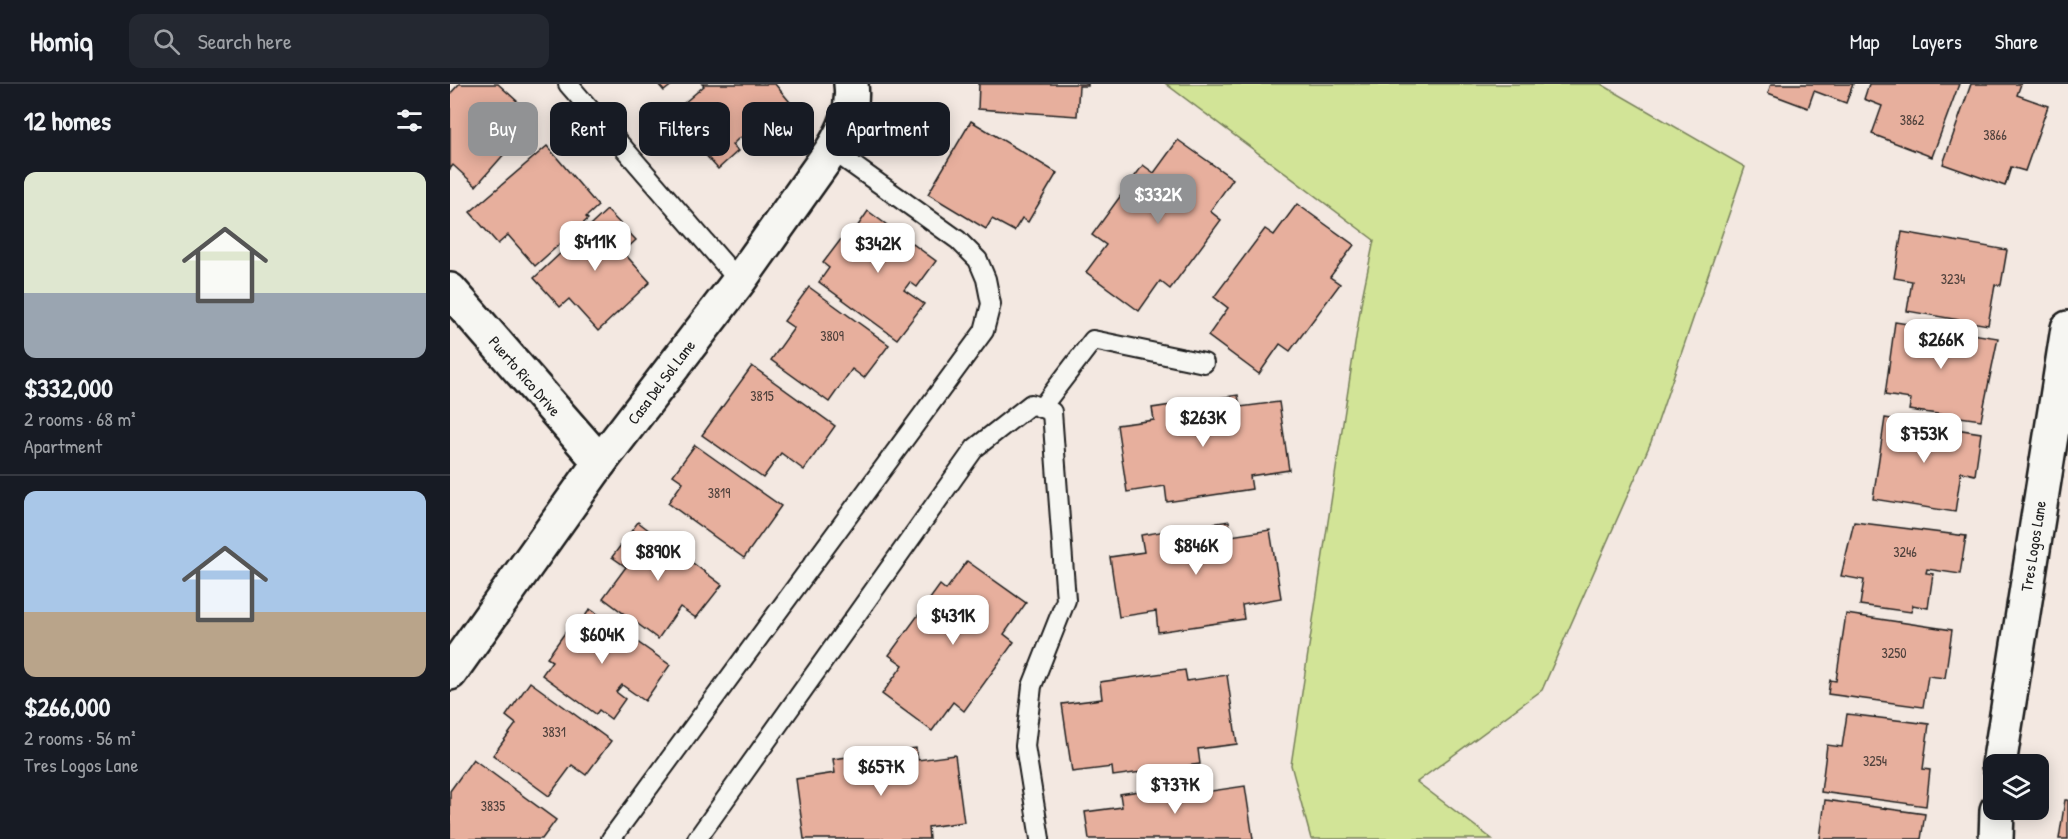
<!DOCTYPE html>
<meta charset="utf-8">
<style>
body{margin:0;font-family:"Patrick Hand",sans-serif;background:#242831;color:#f1f3f6;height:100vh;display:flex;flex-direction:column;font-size:22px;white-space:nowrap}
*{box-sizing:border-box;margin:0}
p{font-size:20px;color:#9ea1a6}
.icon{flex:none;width:33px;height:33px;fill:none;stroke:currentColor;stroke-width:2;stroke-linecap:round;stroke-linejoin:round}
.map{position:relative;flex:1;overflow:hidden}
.details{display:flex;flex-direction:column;background:#171b24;width:450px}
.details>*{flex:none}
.banner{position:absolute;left:18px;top:18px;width:570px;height:54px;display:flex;gap:12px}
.fabs{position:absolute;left:1533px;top:670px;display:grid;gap:12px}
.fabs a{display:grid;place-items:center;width:66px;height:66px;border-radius:12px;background:#171b24;box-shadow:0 3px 15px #0003;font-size:30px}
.price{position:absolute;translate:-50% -51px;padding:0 14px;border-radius:12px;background:#fff;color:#222;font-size:20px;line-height:39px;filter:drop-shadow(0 2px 3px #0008)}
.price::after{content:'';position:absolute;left:50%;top:36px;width:18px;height:14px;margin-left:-9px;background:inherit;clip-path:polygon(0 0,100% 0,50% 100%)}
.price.on{background:#919294;color:#fff}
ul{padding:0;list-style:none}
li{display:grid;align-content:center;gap:12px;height:318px;padding:0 24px}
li+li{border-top:2px solid #363941}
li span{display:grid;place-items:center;height:186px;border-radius:12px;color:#555}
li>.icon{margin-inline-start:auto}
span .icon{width:108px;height:108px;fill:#fffc;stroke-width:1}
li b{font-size:26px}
h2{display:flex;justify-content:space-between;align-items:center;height:72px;padding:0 24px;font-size:26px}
.tag{padding:0 21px;border-radius:12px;background:#171b24;box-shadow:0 3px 15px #0003;font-size:21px;line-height:54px}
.tag.on{background:#919294;color:#fff}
header{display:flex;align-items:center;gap:36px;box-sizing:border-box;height:84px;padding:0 30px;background:#171b24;border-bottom:2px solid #363941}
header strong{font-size:28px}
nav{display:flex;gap:33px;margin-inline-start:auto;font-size:21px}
.search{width:420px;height:54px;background:#242831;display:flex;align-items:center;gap:15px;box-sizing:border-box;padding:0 21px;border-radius:12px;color:#9ea1a6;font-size:22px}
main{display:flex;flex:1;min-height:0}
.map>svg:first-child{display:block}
</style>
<header>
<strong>Homiq</strong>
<div class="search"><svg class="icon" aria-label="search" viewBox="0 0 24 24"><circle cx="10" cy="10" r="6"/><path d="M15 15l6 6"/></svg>Search here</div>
<nav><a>Map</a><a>Layers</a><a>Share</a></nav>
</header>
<main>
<section class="details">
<h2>12 homes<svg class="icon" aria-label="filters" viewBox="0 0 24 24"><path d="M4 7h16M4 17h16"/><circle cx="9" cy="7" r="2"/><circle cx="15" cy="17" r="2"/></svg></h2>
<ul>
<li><span style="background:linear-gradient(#dfe7d0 65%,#9aa5b1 0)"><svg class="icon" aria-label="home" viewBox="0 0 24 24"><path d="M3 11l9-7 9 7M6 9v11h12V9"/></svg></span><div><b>$332,000</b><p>2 rooms · 68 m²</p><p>Apartment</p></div></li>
<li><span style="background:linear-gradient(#a9c7e8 65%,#b9a48a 0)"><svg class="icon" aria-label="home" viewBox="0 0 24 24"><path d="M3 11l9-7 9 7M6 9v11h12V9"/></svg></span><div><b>$266,000</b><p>2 rooms · 56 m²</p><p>Tres Logos Lane</p></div></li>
</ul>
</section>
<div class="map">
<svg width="1618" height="755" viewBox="0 0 1618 755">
<rect width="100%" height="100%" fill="#f3e8e1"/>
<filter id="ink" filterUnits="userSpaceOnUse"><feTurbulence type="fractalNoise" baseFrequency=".0167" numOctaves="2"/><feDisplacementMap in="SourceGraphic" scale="12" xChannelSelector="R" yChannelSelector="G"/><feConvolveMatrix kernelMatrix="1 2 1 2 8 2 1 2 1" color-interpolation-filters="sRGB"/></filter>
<g filter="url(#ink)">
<path fill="#d2e497" stroke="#77805a" stroke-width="1.5" d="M 716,0 L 1151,0 L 1295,83 L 1201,358 L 1092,606 L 967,698 L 1042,755 L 861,755 L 841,681 L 912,214 L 924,156 Z"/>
<g fill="#e7af9d" stroke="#1c1c1c" stroke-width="1.5">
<path d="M 9,0 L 48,0 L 77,26 L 62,43 L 71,51 L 26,102 L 3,81 L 0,85 L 0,10 Z"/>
<path d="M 208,0 L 223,0 L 214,7 Z"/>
<path d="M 252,0 L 325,0 L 344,23 L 299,63 L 290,53 L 282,61 L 288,67 L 268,85 L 220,31 L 254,2 Z"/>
<path d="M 529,0 L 638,0 L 638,2 L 629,2 L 627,32 L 528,25 Z"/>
<path d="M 1321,0 L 1403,0 L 1396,19 L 1364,7 L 1358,24 L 1318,9 Z"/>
<path d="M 1419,0 L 1509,0 L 1482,73 L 1422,50 L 1432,22 L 1414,15 Z"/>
<path d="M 1521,0 L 1571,0 L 1567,11 L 1598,22 L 1575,87 L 1561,83 L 1555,102 L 1493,80 Z"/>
<path d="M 521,37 L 607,89 L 578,138 L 572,134 L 564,147 L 542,135 L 536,145 L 478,110 Z"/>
<path d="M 728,56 L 783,95 L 760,127 L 771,136 L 720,205 L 710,197 L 689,227 L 636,188 L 656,161 L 642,151 L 693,81 L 704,89 Z"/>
<path d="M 97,62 L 148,122 L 136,133 L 138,135 L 85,182 L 58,151 L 48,160 L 20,128 Z"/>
<path d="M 847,120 L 904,161 L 880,193 L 890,200 L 840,267 L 830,260 L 809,290 L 758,252 L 778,224 L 764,213 L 815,145 L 824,151 Z"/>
<path d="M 157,126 L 186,156 L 173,168 L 200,198 L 148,247 L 119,215 L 110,223 L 84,194 Z"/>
<path d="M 418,127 L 486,177 L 467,203 L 460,198 L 454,206 L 474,220 L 447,255 L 369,198 L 379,184 L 373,179 L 398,146 L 403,149 Z"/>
<path d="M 1452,148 L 1557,166 L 1551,201 L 1545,201 L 1538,241 L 1457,227 L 1462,197 L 1444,194 Z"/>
<path d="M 359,203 L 439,261 L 414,294 L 402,285 L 379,318 L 321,276 L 344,244 L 334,237 Z"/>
<path d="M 1445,238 L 1548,254 L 1531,336 L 1459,326 L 1461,315 L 1435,311 Z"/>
<path d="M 302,282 L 385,342 L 354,386 L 331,369 L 313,394 L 252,351 Z"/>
<path d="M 788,311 L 790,323 L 829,318 L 839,386 L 800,392 L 802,405 L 717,418 L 715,402 L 677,408 L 667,341 L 704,336 L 702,324 Z"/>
<path d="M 1435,334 L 1531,349 L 1525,391 L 1511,388 L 1505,428 L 1423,415 Z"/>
<path d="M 245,361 L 331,422 L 294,474 L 218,419 L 233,398 L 223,391 Z"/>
<path d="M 779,437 L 781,452 L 820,446 L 831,514 L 792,521 L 794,535 L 708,548 L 706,527 L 669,533 L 660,473 L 694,468 L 691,451 Z"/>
<path d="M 188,438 L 272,501 L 246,534 L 230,523 L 208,555 L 153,514 L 176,483 L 162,473 Z"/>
<path d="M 1404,438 L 1516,452 L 1510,490 L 1477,485 L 1476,489 L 1483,490 L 1478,524 L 1463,521 L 1461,528 L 1410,521 L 1414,496 L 1391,492 Z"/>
<path d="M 517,477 L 576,519 L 554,550 L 564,558 L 514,627 L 503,618 L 482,647 L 432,610 L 453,581 L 439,571 L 490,501 L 496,506 Z"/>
<path d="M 140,525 L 220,581 L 195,617 L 172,601 L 166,608 L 175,615 L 161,635 L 149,626 L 146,630 L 92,591 L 102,577 L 97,574 L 124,536 L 130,539 Z"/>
<path d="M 1396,530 L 1502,546 L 1495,594 L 1478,592 L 1473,623 L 1378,610 L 1380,596 L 1386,597 Z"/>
<path d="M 735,586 L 737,597 L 777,591 L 787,660 L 748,665 L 750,680 L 663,692 L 662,683 L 622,688 L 612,620 L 652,615 L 650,598 Z"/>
<path d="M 80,598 L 161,657 L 136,691 L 122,681 L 99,712 L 43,671 L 66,640 L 56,632 Z"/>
<path d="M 1397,630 L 1479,640 L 1473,685 L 1480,686 L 1476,722 L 1371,708 L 1377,661 L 1392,663 Z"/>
<path d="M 466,664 L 468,676 L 505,671 L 514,738 L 478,743 L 479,755 L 354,755 L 346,695 L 385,689 L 383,675 Z"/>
<path d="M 23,675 L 106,736 L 92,755 L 0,755 L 0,707 Z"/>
<path d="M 754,697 L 755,708 L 795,702 L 803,755 L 639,755 L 635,728 L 672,723 L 670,710 Z"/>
<path d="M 1375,716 L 1475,730 L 1471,755 L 1370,755 Z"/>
<path d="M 1615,716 L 1618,716 L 1618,755 L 1609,755 Z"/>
</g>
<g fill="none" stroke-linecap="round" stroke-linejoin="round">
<g stroke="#1c1c1c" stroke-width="22">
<g id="service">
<path d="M 118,0 L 289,197"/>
<path d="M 591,324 L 643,256 L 754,279"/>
<path d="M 161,755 L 534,247 L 541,220 L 536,195 L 528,176 L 508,156 L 382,66"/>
<path d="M 247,755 L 525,364 L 581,320 L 602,328 L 616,516 L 582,602 L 575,662 L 590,755"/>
</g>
</g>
<g stroke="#1c1c1c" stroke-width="38">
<g id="minor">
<path d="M 0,206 L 150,378"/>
<path d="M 0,589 L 150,378 L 289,197 L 382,66 C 395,45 404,25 401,0"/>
<path d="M 1549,681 L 1618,244"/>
<path d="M 1546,755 L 1547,726"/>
</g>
</g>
<use href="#service" stroke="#f6f6f2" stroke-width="18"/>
<use href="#minor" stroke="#f6f6f2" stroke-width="33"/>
</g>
</g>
<g text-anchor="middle" stroke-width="6" stroke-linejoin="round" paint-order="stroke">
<g font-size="14" fill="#4f413c">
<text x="1462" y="41">3862</text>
<text x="1545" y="56">3866</text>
<text x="1503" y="200">3234</text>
<text x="382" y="257">3809</text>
<text x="312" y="317">3815</text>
<text x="269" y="414">3819</text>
<text x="1455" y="473">3246</text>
<text x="1444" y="574">3250</text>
<text x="104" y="653">3831</text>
<text x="1425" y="682">3254</text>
<text x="43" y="727">3835</text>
</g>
<g font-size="16" fill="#1c1c1c" stroke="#f6f6f2">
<text transform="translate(75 292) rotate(49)" y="6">Puerto Rico Drive</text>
<text transform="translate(211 298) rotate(-53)" y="6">Casa Del Sol Lane</text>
<text transform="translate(1583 462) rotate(-81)" y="6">Tres Logos Lane</text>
</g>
</g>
</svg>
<div class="fabs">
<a><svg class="icon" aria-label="layers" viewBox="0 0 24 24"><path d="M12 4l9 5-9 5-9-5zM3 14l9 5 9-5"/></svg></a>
</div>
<b class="price on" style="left:708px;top:141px">$332K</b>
<b class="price" style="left:145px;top:188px">$411K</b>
<b class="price" style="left:428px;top:190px">$342K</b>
<b class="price" style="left:1491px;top:286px">$266K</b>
<b class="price" style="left:753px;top:364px">$263K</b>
<b class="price" style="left:1474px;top:380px">$753K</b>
<b class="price" style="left:746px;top:492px">$846K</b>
<b class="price" style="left:208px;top:498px">$890K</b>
<b class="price" style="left:503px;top:562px">$431K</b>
<b class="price" style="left:152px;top:581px">$604K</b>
<b class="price" style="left:431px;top:713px">$657K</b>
<b class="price" style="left:725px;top:731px">$737K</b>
<div class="banner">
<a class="tag on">Buy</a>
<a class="tag">Rent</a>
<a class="tag">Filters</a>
<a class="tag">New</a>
<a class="tag">Apartment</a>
</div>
</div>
</main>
